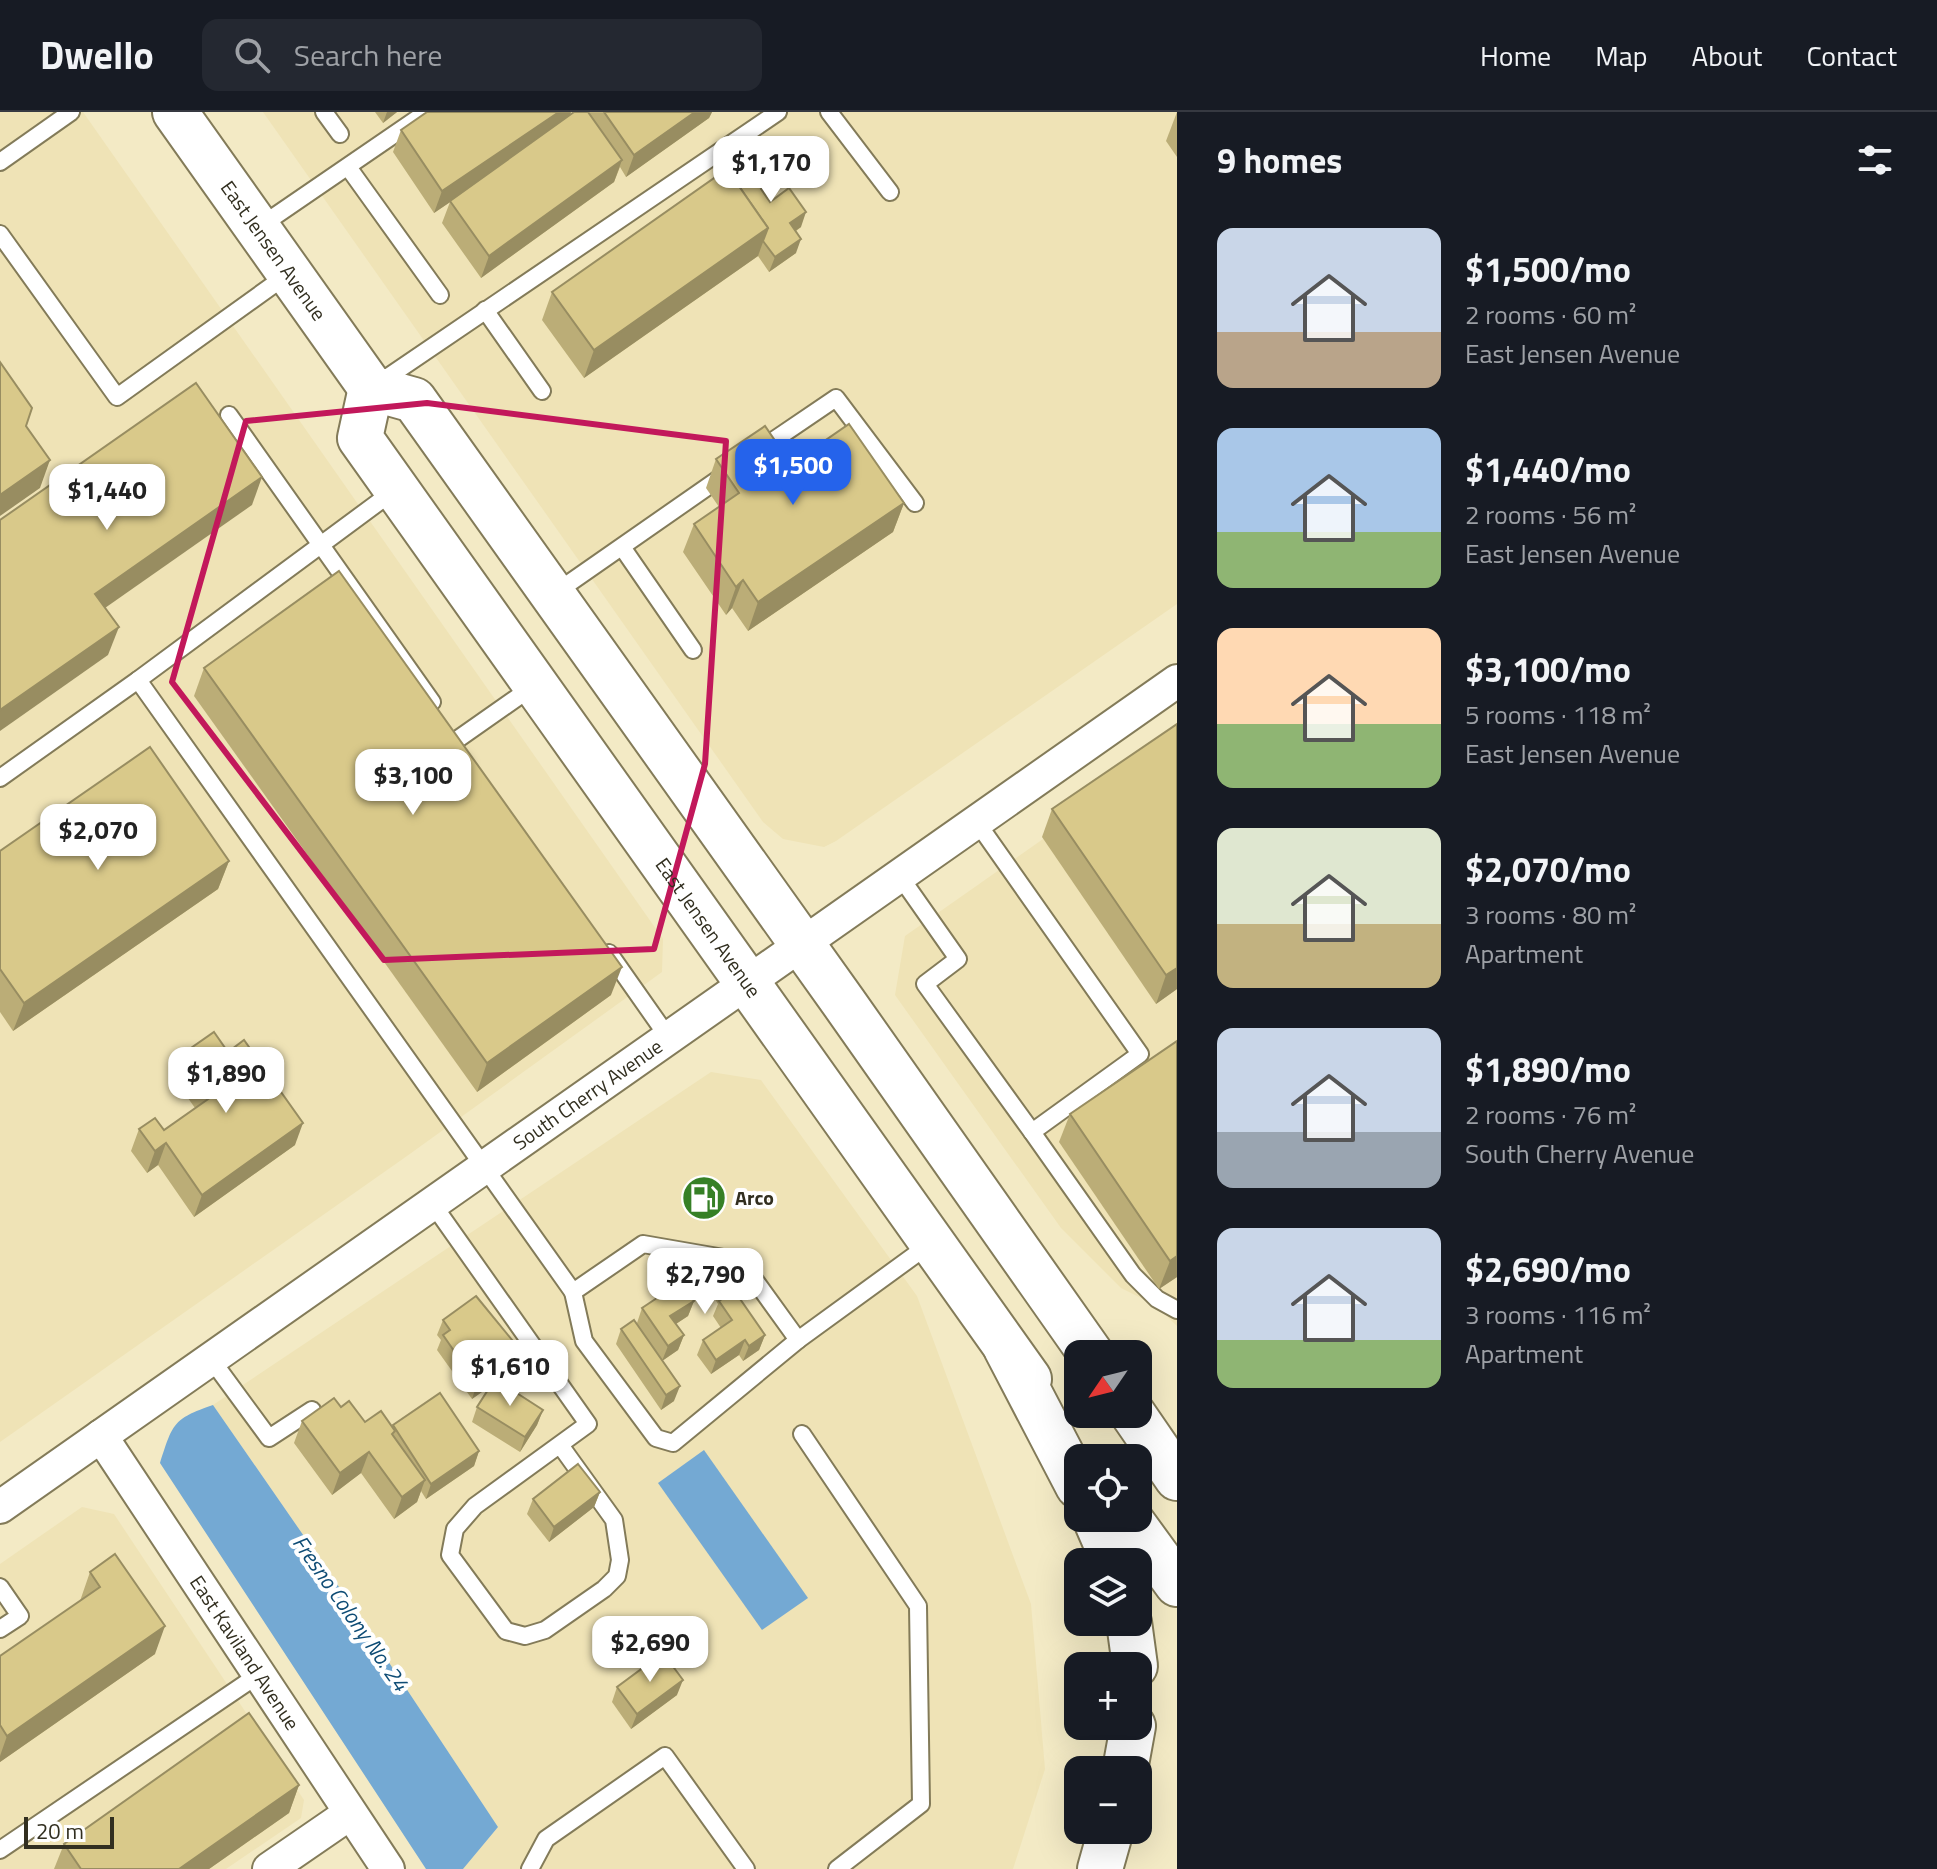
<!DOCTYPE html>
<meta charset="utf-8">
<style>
body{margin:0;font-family:"Titillium Web",sans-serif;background:#242831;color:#f1f3f6;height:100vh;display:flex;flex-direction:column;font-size:30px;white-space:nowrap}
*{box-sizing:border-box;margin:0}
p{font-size:26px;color:#9ea1a6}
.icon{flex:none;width:44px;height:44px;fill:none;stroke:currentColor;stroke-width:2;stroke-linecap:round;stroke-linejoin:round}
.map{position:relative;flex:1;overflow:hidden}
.side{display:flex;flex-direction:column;background:#171b24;width:760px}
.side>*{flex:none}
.needle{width:52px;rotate:235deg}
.tools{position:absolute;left:1064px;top:1228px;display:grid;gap:16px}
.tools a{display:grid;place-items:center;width:88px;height:88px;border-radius:16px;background:#171b24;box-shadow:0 8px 32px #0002;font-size:40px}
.scale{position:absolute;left:24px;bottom:20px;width:90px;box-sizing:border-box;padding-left:8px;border:4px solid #322f20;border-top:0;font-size:22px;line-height:28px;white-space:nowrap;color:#322f20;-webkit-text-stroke:6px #fff;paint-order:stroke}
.price{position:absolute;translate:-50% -68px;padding:0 18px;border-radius:16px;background:#fff;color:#222;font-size:26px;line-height:52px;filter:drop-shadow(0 2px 4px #0008)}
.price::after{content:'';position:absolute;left:50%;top:48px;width:24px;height:18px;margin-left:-12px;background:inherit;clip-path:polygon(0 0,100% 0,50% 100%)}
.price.current{background:#2563eb;color:#fff}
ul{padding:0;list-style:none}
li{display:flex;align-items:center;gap:24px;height:200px;padding:0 40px}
li span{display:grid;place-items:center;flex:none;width:224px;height:160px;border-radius:16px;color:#555}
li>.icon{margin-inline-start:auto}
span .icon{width:96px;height:96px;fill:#fffc;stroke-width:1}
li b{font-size:34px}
h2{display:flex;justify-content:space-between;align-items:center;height:96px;padding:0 40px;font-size:34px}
header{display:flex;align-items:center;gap:48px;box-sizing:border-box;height:112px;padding:0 40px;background:#171b24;border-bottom:2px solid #363941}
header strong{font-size:38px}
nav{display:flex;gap:44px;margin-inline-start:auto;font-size:28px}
.search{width:560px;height:72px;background:#242831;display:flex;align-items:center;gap:20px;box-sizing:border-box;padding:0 28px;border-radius:16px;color:#9ea1a6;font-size:30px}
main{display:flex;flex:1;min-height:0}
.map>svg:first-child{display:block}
</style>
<header>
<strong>Dwello</strong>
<div class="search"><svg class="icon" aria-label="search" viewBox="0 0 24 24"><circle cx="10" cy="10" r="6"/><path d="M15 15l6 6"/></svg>Search here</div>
<nav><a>Home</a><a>Map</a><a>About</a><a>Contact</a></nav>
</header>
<main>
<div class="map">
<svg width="1177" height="1757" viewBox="0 0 1177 1757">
<rect width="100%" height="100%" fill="#f3eac5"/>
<g fill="#efe3b6">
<path d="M 0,0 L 83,0 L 663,827 L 662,860 L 407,1044 L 0,1330 Z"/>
<path d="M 263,0 L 1177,0 L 1177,492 L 836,729 L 824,735 L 783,727 L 763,710 Z"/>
<path d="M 1177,633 L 1177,1214 L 1155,1193 L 1121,1176 L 1061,1116 L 895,883 L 905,824 Z"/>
<path d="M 711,960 L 761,968 L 917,1184 L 1031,1492 L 1045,1657 L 1013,1757 L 463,1757 L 498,1715 L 333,1466 L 213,1293 Z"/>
<path d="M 82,1395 L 114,1402 L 304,1688 L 301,1706 L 226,1757 L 0,1757 L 0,1452 Z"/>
</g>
<g fill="#74a9d3">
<path d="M 213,1293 L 333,1466 L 498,1715 L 463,1757 L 426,1757 L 160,1351 C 173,1312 172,1307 213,1293 Z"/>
<path d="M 704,1338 L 808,1486 L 762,1518 L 658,1371 Z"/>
</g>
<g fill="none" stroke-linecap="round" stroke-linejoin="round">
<g stroke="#837b59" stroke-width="20">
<g id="lane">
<path d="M 324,0 L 340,22"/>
<path d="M 829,0 L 890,80"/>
<path d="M 0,50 L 71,0"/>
<path d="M 348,55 L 440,183"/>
<path d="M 259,115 L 427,0"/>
<path d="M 0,122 L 117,285 L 287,163"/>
<path d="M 485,198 L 542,279"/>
<path d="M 379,271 L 778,0"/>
<path d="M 229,303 L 432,590"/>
<path d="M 758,339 L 836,286 L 915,391"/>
<path d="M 622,435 L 693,538"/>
<path d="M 555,481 L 723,364"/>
<path d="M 138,568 L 395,378"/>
<path d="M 458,627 L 535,573"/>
<path d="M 0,666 L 138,568 L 573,1180 L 643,1132 L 741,1149 L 798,1228 L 930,1132"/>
<path d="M 976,709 L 1140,942 L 1032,1020 L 1133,1163 L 1157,1187 L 1177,1198"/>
<path d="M 899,763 L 958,847 L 925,872 L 1032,1020"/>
<path d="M 609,841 L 668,925"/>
<path d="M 432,1091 L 588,1312 L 475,1394 L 455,1417 L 450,1443 L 506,1519 L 525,1524 L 545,1518 L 604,1477 L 617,1464 L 620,1448 L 614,1408 L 560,1333"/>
<path d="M 573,1180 L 584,1229 L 656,1326 L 673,1331 L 798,1228"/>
<path d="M 211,1247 L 269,1326 L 312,1298"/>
<path d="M 802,1322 L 918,1494 L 921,1692 L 837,1757"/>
<path d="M 0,1475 L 20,1504 L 0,1517"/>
<path d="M 0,1738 L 258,1563"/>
<path d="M 530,1757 L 546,1727 L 665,1644 L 746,1757"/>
</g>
</g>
<g stroke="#837b59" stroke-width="36">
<g id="street">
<path id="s1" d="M 101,1324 L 388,1757"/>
<path id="s2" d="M 0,1395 L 1177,569"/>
<path d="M 269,1757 L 349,1702"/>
</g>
</g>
<g stroke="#837b59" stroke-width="48">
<g id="primary">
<path id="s3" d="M 175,0 L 371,276 L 414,288 L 844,891 L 1091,1242"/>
<path id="s4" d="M 371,276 L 360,326 L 1029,1267"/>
<path d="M 1133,1302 L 1177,1366"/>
<path d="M 1129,1406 L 1177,1472"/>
</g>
</g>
<g stroke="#837b59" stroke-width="48">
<g id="highway">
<path d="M 1006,1236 L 1078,1374"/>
<path d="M 1095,1406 L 1114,1450"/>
<path d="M 1129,1510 L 1135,1554"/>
<path d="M 1125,1658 L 1133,1614"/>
<path d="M 1100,1757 L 1111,1718"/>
</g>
</g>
<use href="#lane" stroke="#fff" stroke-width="16"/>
<use href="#street" stroke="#fff" stroke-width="32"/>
<use href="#primary" stroke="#fff" stroke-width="44"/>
<use href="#highway" stroke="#fff" stroke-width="44"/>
</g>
<g fill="#bbad77">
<path d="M 375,0 L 397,0 L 383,11 Z"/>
<path d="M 427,0 L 571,0 L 570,3 L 574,0 L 712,0 L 709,6 L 626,65 L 620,55 L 614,70 L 481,166 L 442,111 L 450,90 L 434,101 L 393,40 L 401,18 Z"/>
<path d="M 1177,0 L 1177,45 L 1166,29 Z"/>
<path d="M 782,62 L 777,77 L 766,85 L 770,90 L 801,115 L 796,119 L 796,141 L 769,160 L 758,144 L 584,266 L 542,208 L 552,180 L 732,64 Z"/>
<path d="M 716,347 L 791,352 L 904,391 L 893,420 L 748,519 L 732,496 L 726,503 L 683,440 L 694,412 L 719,395 L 706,376 Z"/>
<path d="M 204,556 L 611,883 L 477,980 L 194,584 Z"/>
<path d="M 1052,697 L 1177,877 L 1156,892 L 1042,725 Z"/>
<path d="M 0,739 L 229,749 L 218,777 L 13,919 L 0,900 Z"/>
<path d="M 1177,929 L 1177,1165 L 1159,1177 L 1059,1030 L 1070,1002 Z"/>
<path d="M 181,943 L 295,1033 L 194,1105 L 158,1053 L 147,1061 L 131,1039 L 139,1017 L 164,1018 L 195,996 L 173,965 Z"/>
<path d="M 722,1161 L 765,1223 L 759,1238 L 743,1249 L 739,1243 L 711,1262 L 697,1243 L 703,1228 L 721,1216 L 713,1204 L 718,1192 L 713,1184 L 697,1182 L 692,1186 L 694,1189 L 688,1204 L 676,1212 L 684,1223 L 678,1238 L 662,1249 L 674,1289 L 661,1298 L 616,1232 L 621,1217 L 637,1211 L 642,1196 Z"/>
<path d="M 443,1208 L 517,1234 L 511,1249 L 521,1263 L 516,1278 L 514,1280 L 543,1298 L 537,1313 L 520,1340 L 472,1310 L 477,1295 L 491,1273 L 472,1287 L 437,1238 L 441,1228 L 437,1223 Z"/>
<path d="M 341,1295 L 365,1310 L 392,1315 L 393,1313 L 479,1339 L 474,1354 L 426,1387 L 421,1379 L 417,1390 L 394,1407 L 361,1361 L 332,1383 L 294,1331 L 302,1309 Z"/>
<path d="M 600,1380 L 594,1395 L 549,1430 L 527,1402 L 533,1387 Z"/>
<path d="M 90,1460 L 155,1542 L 0,1650 L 0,1544 L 80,1489 Z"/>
<path d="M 617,1575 L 677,1583 L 631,1617 L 612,1590 Z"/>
<path d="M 299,1673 L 289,1701 L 209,1757 L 54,1757 L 64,1732 Z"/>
</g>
<g fill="#988d61">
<path d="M 387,0 L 397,0 L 383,11 Z"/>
<path d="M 559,0 L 571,0 L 567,11 L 434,101 L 442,79 Z"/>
<path d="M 695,0 L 712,0 L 709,6 L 626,65 L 634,43 Z"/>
<path d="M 622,48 L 614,70 L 481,166 L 489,144 Z"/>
<path d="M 782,62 L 777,77 L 755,92 L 761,77 Z"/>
<path d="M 806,100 L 801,115 L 785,126 L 790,111 Z"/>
<path d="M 768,116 L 758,144 L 584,266 L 594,238 Z"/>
<path d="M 801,127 L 796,141 L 769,160 L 775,145 Z"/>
<path d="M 50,348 L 40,376 L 0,404 L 0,383 Z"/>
<path d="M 262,365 L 252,393 L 85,510 L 95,482 Z"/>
<path d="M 904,391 L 893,420 L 748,519 L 758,490 Z"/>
<path d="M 743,468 L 732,496 L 726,503 L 736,475 Z"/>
<path d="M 119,515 L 108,543 L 0,619 L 0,598 Z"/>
<path d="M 229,749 L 218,777 L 13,919 L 24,891 Z"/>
<path d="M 622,855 L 611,883 L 477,980 L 487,951 Z"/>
<path d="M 1177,856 L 1177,877 L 1156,892 L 1166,863 Z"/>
<path d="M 303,1011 L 295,1033 L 194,1105 L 202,1083 Z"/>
<path d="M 166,1031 L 158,1053 L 147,1061 L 155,1039 Z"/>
<path d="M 1177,1144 L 1177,1165 L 1159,1177 L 1170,1149 Z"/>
<path d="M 703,1167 L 718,1169 L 713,1184 L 697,1182 L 681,1193 L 687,1178 Z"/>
<path d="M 694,1189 L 688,1204 L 665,1219 L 670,1204 Z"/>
<path d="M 684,1223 L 678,1238 L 662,1249 L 668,1234 Z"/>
<path d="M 765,1223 L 759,1238 L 743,1249 L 749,1234 Z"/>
<path d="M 745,1228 L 739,1243 L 711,1262 L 716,1248 Z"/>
<path d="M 517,1234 L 511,1249 L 506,1242 Z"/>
<path d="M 497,1258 L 492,1273 L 472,1287 L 477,1272 Z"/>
<path d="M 521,1263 L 516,1278 L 502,1288 L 507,1273 Z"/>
<path d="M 680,1274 L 674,1289 L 661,1298 L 666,1283 Z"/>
<path d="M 543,1298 L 537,1313 L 520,1340 L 525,1325 Z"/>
<path d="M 479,1339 L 474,1354 L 426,1387 L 431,1372 Z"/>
<path d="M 369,1340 L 361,1361 L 332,1383 L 340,1361 Z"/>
<path d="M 425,1368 L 417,1390 L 394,1407 L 402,1385 Z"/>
<path d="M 600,1380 L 594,1395 L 549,1430 L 554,1415 Z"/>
<path d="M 165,1514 L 155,1542 L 0,1650 L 0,1644 L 7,1624 Z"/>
<path d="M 683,1568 L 677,1583 L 631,1617 L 637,1602 Z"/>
<path d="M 299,1673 L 289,1701 L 209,1757 L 179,1757 Z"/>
</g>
<g fill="#d9c98a" stroke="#988d61" stroke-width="2">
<path d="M 427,0 L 559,0 L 442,79 L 401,18 Z"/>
<path d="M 574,0 L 588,0 L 622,48 L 489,144 L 450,89 Z"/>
<path d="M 604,0 L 695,0 L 634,43 Z"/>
<path d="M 766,40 L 782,62 L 761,77 L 770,90 L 789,76 L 806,100 L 790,111 L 801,127 L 775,145 L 763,129 L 768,116 L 732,64 Z"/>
<path d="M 727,57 L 768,116 L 594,238 L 552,180 Z"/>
<path d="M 0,250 L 32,296 L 26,314 L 50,348 L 0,383 Z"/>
<path d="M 196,271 L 262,365 L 95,482 L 119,515 L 0,598 L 0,408 Z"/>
<path d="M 849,312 L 904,391 L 758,490 L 743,468 L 736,475 L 694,412 L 739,381 L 716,347 L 765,314 L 791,352 Z"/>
<path d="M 339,459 L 622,855 L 487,951 L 204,556 Z"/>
<path d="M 1177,612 L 1177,856 L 1166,863 L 1052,697 Z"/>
<path d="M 150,635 L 229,749 L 24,891 L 0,857 L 0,739 Z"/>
<path d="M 214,920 L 228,940 L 244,928 L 303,1011 L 202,1083 L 166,1031 L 155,1039 L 139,1017 L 155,1006 L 164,1018 L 211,985 L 181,943 Z"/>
<path d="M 1177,929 L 1177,1144 L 1170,1149 L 1070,1002 Z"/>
<path d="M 699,1158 L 722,1161 L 765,1223 L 749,1234 L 745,1228 L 716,1248 L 703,1228 L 732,1208 L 719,1189 L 728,1183 L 718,1169 L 703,1167 L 687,1178 L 694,1189 L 670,1204 L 684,1223 L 668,1234 L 642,1196 Z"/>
<path d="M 476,1184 L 517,1234 L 506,1242 L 521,1263 L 507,1273 L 497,1258 L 477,1272 L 443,1223 L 450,1218 L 443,1208 Z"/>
<path d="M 634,1208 L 680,1274 L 666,1283 L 621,1217 Z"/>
<path d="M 495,1267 L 543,1298 L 525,1325 L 477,1295 Z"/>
<path d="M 440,1281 L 479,1339 L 431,1372 L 393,1313 Z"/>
<path d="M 334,1286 L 341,1295 L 349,1289 L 365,1310 L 381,1299 L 395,1319 L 392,1322 L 425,1368 L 402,1385 L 369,1340 L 340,1361 L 302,1309 Z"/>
<path d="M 578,1352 L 600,1380 L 554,1415 L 533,1387 Z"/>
<path d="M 115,1442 L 165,1514 L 7,1624 L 0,1613 L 0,1544 L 100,1475 L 90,1460 Z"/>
<path d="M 663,1541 L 683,1568 L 637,1602 L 617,1575 Z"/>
<path d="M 249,1601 L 299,1673 L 179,1757 L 81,1757 L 64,1732 Z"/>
</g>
<path fill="none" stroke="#c2185b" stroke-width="6" stroke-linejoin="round" d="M 427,291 L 726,329 L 705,652 L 654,837 L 384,848 L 172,570 L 246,309 Z"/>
<defs>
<g id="fuel-disc" transform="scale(2.3)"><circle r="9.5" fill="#368026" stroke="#fff"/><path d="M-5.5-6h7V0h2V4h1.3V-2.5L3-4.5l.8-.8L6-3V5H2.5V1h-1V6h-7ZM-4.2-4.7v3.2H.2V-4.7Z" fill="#fff"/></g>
</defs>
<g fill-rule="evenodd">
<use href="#fuel-disc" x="704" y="1086"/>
</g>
<g text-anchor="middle" stroke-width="8" stroke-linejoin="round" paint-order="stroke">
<g font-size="20" fill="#322f20" stroke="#fff">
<text dy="7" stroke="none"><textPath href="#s3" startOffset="170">East Jensen Avenue</textPath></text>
<text dy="7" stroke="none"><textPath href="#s4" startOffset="652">East Jensen Avenue</textPath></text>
<text dy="7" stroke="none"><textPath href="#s2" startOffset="718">South Cherry Avenue</textPath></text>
<text dy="7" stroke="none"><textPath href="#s1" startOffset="260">East Kaviland Avenue</textPath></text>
</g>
<g font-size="20" font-weight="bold" fill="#322f20" stroke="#fff" text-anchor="start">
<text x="735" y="1093">Arco</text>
</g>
<g font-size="22" font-style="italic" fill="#0e4c75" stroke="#fff">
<text transform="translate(351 1501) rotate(55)" y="8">Fresno Colony No. 24</text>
</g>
</g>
</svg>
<div class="tools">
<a><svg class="needle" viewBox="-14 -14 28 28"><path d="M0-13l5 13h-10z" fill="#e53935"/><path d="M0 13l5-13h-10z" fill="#9ea1a6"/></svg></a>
<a><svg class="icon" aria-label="locate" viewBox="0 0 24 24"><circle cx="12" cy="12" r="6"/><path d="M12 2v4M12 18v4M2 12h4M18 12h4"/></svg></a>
<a><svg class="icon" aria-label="layers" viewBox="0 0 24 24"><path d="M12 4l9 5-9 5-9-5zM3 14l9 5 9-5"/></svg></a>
<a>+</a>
<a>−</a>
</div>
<div class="scale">20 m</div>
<b class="price" style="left:771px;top:92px">$1,170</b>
<b class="price current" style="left:793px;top:395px">$1,500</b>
<b class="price" style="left:107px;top:420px">$1,440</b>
<b class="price" style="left:413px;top:705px">$3,100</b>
<b class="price" style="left:98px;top:760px">$2,070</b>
<b class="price" style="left:226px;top:1003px">$1,890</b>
<b class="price" style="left:705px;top:1204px">$2,790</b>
<b class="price" style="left:510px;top:1296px">$1,610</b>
<b class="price" style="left:650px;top:1572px">$2,690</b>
</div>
<section class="side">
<h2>9 homes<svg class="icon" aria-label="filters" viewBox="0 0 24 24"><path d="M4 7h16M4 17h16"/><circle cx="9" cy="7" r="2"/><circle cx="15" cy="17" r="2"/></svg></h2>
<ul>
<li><span style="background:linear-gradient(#c9d6e8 65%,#b9a48a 0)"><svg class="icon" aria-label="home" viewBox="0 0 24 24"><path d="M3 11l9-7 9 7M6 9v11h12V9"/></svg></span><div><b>$1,500/mo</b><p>2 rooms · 60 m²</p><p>East Jensen Avenue</p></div></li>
<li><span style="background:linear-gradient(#a9c7e8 65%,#8fb573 0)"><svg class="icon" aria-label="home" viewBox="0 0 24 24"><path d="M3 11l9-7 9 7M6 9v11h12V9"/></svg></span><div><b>$1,440/mo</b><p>2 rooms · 56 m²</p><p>East Jensen Avenue</p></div></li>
<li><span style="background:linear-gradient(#ffd9b3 60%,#8fb573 0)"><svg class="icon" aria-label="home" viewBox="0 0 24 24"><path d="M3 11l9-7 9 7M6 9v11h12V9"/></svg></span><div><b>$3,100/mo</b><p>5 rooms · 118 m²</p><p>East Jensen Avenue</p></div></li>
<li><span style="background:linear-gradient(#dfe7d0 60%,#c2b280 0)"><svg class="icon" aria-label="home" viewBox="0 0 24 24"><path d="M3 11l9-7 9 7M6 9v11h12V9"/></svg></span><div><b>$2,070/mo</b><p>3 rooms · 80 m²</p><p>Apartment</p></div></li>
<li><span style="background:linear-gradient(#c9d6e8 65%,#9aa5b1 0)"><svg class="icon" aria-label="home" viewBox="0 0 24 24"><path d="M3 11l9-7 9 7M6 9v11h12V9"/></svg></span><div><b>$1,890/mo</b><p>2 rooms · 76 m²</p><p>South Cherry Avenue</p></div></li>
<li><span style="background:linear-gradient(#c9d6e8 70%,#8fb573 0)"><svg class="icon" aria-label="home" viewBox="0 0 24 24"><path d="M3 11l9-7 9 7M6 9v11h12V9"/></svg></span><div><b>$2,690/mo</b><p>3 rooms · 116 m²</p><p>Apartment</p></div></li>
</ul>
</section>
</main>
